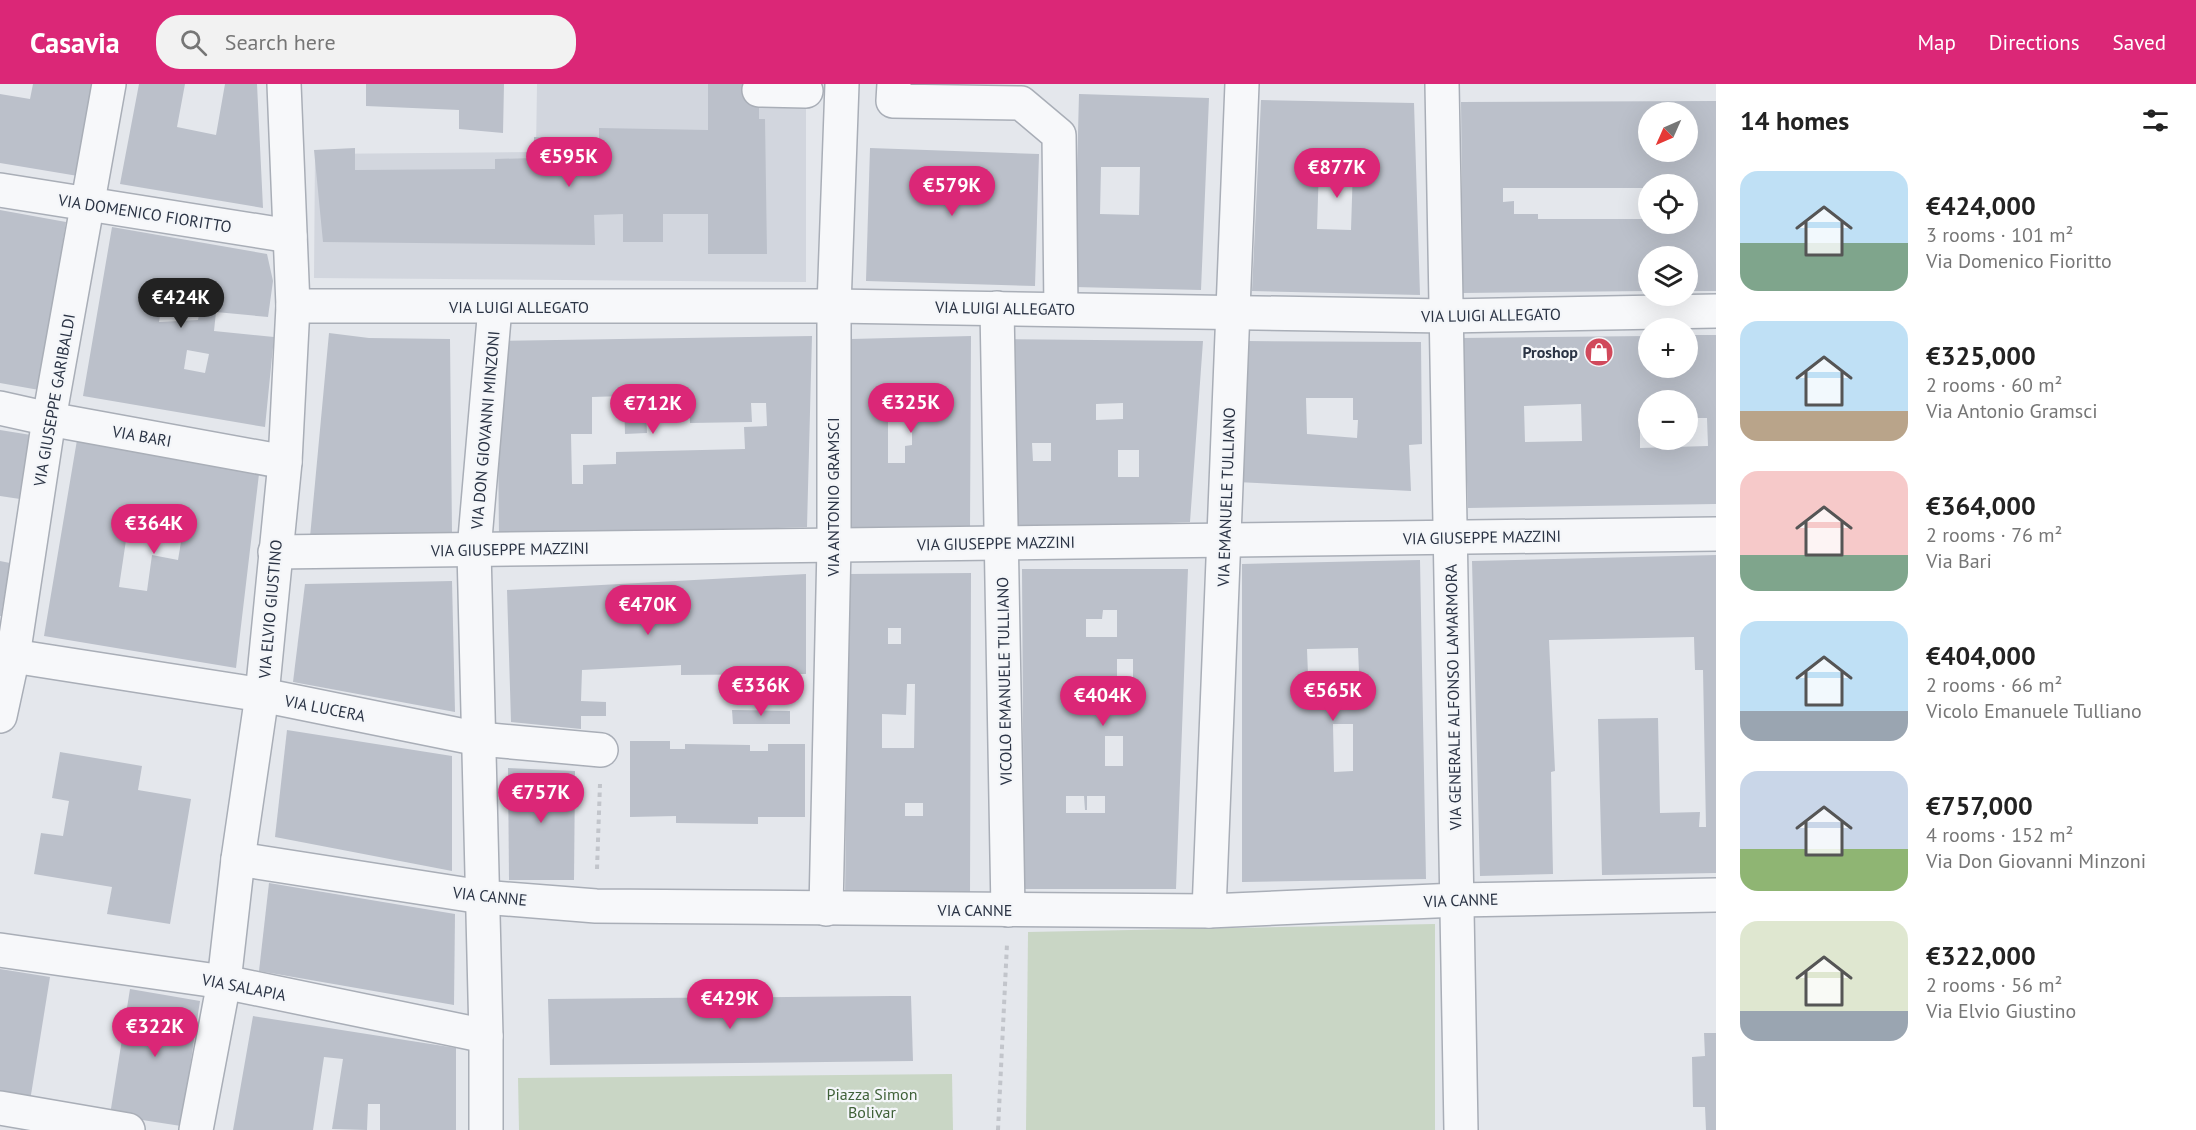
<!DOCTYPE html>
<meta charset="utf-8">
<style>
body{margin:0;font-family:"PT Sans",sans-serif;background:#f2f2f2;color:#222;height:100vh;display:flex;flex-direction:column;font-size:22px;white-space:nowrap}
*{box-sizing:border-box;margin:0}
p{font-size:20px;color:#767676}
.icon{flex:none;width:33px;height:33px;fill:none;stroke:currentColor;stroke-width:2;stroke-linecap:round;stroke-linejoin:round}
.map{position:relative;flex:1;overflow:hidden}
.drawer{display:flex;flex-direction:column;background:#fff;width:480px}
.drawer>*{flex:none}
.needle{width:39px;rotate:225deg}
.buttons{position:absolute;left:1638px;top:18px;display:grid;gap:12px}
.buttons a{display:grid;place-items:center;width:60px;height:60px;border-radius:50%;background:#fff;box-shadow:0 6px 24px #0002;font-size:30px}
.price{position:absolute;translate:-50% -51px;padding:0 14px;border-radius:21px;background:#db2777;color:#fff;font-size:20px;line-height:39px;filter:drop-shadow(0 2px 3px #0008)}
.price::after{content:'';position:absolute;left:50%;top:36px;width:18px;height:14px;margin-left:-9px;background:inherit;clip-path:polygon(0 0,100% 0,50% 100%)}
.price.current{background:#222;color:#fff}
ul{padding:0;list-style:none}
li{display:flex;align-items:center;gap:18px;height:150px;padding:0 24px}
li span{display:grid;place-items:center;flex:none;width:168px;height:120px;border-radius:18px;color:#555}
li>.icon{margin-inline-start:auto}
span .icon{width:72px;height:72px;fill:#fffc;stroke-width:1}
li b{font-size:26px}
h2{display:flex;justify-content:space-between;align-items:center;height:72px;padding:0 24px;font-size:26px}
header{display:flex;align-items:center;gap:36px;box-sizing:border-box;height:84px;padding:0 30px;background:#db2777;color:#fff}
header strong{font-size:28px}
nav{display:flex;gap:33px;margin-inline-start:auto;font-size:21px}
.search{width:420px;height:54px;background:#f2f2f2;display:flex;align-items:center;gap:15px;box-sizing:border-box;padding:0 21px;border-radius:24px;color:#767676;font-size:22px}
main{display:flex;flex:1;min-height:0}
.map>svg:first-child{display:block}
</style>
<header>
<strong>Casavia</strong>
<div class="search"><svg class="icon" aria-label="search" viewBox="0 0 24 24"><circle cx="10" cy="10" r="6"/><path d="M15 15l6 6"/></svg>Search here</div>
<nav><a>Map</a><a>Directions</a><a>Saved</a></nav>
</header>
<main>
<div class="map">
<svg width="1716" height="1046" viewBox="0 0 1716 1046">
<rect width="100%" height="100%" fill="#e4e7ec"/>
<path fill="#d2d6de" d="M 537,0 L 806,0 L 806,198 L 314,194 L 315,70 L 536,68 Z"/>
<g fill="#c9d6c5">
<path d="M 1435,840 L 1435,1046 L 1026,1046 L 1028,848 Z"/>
<path d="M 952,990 L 953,1046 L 519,1046 L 518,994 Z"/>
</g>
<g fill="#bbc0ca" fill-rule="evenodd">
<path d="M 33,0 L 93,0 L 78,92 L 0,79 L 0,10 L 30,15 Z"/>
<path d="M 139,0 L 185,0 L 177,43 L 216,51 L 225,0 L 257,0 L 263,124 L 120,100 Z"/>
<path d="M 366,0 L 504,0 L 503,49 L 459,45 L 459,26 L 366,22 Z"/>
<path d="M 708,0 L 759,0 L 759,35 L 765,35 L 767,170 L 708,170 L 708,130 L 663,130 L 663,158 L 623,158 L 623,130 L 594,131 L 595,161 L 323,158 L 314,66 L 355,64 L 355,86 L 495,85 L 495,75 L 534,74 L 534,53 L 599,54 L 599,44 L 708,46 Z"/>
<path d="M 1079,10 L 1209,14 L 1201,206 L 1074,203 ZM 1101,83 L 1140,83 L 1139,131 L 1100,130 Z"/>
<path d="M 1261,16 L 1414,19 L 1420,211 L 1252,207 ZM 1319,82 L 1353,83 L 1351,146 L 1317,145 Z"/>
<path d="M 1716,17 L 1716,207 L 1688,207 L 1688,172 L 1648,172 L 1648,207 L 1463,209 L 1461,18 ZM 1648,28 L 1688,28 L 1688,68 L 1648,68 ZM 1648,100 L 1688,100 L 1688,140 L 1648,140 L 1648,135 L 1538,135 L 1538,130 L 1514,130 L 1514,117 L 1503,118 L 1503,104 L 1648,104 Z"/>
<path d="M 870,64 L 1039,70 L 1035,202 L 866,197 Z"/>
<path d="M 0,126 L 66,138 L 39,306 L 0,299 Z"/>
<path d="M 112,143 L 267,170 L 273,197 L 268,233 L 216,228 L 214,247 L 274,253 L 265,343 L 83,312 ZM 165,204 L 203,211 L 198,236 L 159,238 ZM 187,266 L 209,270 L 205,289 L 184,285 Z"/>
<path d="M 329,249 L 369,254 L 450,255 L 452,449 L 310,453 Z"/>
<path d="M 1688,251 L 1716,251 L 1716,420 L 1468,424 L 1462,254 L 1648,252 L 1648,284 L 1688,284 ZM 1648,316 L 1688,316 L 1688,334 L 1707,334 L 1708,362 L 1640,364 L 1640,336 L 1648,336 ZM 1581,320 L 1582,357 L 1525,358 L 1524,322 Z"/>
<path d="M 812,252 L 807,443 L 499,453 L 497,257 ZM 624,312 L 625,350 L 647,349 L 646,326 L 689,314 L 690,339 L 752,338 L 751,319 L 766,319 L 767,342 L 744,343 L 745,365 L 616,368 L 616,380 L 583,381 L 583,400 L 572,400 L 571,350 L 592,350 L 592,313 Z"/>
<path d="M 971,252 L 970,447 L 851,445 L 851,255 ZM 888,329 L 912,329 L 912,361 L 905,362 L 905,379 L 888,379 Z"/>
<path d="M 1000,255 L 1203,257 L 1190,438 L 1004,446 ZM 1123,319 L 1123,335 L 1096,336 L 1096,320 ZM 1032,359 L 1051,359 L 1051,377 L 1033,377 ZM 1118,366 L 1139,366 L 1139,393 L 1118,393 Z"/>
<path d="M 1246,257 L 1421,258 L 1422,360 L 1409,361 L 1411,407 L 1237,398 ZM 1306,314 L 1353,314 L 1353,336 L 1358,336 L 1357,354 L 1307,350 Z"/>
<path d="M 0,346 L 31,351 L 20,415 L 0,412 Z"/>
<path d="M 77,356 L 259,390 L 236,584 L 44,552 ZM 131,423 L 157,427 L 153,454 L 181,458 L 178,476 L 152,471 L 147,507 L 119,503 Z"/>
<path d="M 1716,471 L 1716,789 L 1602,791 L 1598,635 L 1658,634 L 1660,729 L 1700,728 L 1699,743 L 1706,743 L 1703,586 L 1695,586 L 1694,553 L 1549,556 L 1555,687 L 1551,688 L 1553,790 L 1480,792 L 1472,477 Z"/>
<path d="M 1420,476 L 1426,795 L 1242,798 L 1242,480 ZM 1358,564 L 1359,589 L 1308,591 L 1307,565 ZM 1333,640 L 1353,640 L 1353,687 L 1334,688 Z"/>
<path d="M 0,477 L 10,479 L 1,532 L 0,532 Z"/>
<path d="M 1022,485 L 1188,485 L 1176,805 L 1024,805 ZM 1103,526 L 1117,526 L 1117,553 L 1086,553 L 1086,535 L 1102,535 ZM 1117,575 L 1133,575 L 1133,604 L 1113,604 L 1113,618 L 1089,618 L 1089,596 L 1117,596 ZM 1105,652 L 1123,652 L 1123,682 L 1105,682 ZM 1066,712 L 1084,712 L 1085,726 L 1087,726 L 1087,712 L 1105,712 L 1105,729 L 1066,729 Z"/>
<path d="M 971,489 L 970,814 L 845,814 L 849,490 ZM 888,544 L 901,544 L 901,560 L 888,560 ZM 907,600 L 915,600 L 914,664 L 882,664 L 882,630 L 906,631 ZM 905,719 L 923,719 L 923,732 L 905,732 Z"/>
<path d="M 806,490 L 806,590 L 681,591 L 681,581 L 582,586 L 581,617 L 606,618 L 606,632 L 581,632 L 581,645 L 511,638 L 507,506 Z"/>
<path d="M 452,497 L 455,628 L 293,598 L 305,500 Z"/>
<path d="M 732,626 L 790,627 L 790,640 L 733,640 Z"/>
<path d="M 287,646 L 452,672 L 452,787 L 275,753 Z"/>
<path d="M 630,657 L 670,657 L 670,665 L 685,665 L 685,660 L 750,661 L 750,667 L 768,667 L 768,660 L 805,660 L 805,733 L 758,733 L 758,740 L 676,739 L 676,732 L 630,733 Z"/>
<path d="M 60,668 L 142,682 L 138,706 L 191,715 L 170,840 L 107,830 L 112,803 L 34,790 L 41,749 L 63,752 L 69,717 L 52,714 Z"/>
<path d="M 508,684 L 575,687 L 574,796 L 509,796 Z"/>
<path d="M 269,799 L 455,830 L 454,921 L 259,887 Z"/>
<path d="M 0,885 L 50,893 L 30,1017 L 0,1012 Z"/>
<path d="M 130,905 L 200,917 L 181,1042 L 110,1031 Z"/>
<path d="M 891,912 L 911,912 L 913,977 L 550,981 L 548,915 Z"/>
<path d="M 253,932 L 456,964 L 456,1046 L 380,1046 L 380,1020 L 368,1020 L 367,1046 L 332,1045 L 343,975 L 324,973 L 313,1046 L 233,1046 Z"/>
<path d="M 1704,949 L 1716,949 L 1716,1046 L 1706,1046 L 1705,1023 L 1693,1023 L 1692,973 L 1705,972 Z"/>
</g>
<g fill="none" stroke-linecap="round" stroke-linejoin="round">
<g stroke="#a9aeb7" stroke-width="36">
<g id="minor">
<path d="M 894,0 L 893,17 L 1021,19 L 1059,51 L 1061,225"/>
<path d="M 1442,0 L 1461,1046"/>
<path d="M 759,6 L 806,7"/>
<path d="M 0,106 L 290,152"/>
<path d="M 293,222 L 834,222 L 1446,232 L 1716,227"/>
<path d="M 997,224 L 1008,826"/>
<path d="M 0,324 L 49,335 L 285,378"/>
<path d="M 275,468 L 1716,450"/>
<path d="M 13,572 L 262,611 L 479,655 L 601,666"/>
<path d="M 0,632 L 13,572 L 49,335 L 109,0"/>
<path d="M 238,775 L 482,813 L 596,822 L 1209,827 L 1457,816 L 1716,811"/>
<path d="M 826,825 L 834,462 L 834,222 L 842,0"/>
<path d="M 1209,827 L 1242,0"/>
<path d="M 0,866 L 224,898 L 486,952"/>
<path d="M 0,1024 L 128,1046"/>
<path d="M 196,1046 L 224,898 L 238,775 L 262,611 L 285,378 L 293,222 L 284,0"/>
<path d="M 486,1046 L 486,952 L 474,466 L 495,223"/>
</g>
</g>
<g stroke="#c2c5cb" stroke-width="4" stroke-dasharray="4.5 4.5" stroke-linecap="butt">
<path d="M 597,785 L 600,700"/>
<path d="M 998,1046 L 1007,860"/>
</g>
<use href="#minor" stroke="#f7f8fa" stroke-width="33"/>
</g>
<defs>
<g id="shop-disc" transform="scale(1.5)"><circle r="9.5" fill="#d1495b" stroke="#f4f6f9"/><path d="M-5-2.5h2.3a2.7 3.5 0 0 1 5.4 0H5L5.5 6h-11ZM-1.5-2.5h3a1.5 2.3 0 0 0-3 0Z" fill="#fff"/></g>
</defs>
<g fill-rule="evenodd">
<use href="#shop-disc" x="1599" y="268"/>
</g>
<g text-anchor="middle" stroke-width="4.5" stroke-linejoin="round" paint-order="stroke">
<g font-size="16" fill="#2b3445" stroke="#f4f6f9">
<text transform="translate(145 129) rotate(9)" y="6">VIA DOMENICO FIORITTO</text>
<text x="519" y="229">VIA LUIGI ALLEGATO</text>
<text transform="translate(1005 224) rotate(1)" y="6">VIA LUIGI ALLEGATO</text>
<text transform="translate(1491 231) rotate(-1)" y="6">VIA LUIGI ALLEGATO</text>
<text transform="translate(54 316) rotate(-80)" y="6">VIA GIUSEPPE GARIBALDI</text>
<text transform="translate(485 346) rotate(-85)" y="6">VIA DON GIOVANNI MINZONI</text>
<text transform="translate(142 352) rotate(10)" y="6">VIA BARI</text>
<text transform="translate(833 413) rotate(-90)" y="6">VIA ANTONIO GRAMSCI</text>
<text transform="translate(1226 413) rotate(-88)" y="6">VIA EMANUELE TULLIANO</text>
<text transform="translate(1482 453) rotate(-1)" y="6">VIA GIUSEPPE MAZZINI</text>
<text transform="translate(996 459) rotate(-1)" y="6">VIA GIUSEPPE MAZZINI</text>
<text transform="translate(510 465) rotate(-1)" y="6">VIA GIUSEPPE MAZZINI</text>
<text transform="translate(270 525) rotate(-85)" y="6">VIA ELVIO GIUSTINO</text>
<text transform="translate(1004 597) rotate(-91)" y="6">VICOLO EMANUELE TULLIANO</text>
<text transform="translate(1453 613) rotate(-91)" y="6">VIA GENERALE ALFONSO LAMARMORA</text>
<text transform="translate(325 624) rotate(11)" y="6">VIA LUCERA</text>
<text transform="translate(490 812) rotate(6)" y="6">VIA CANNE</text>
<text transform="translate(1461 816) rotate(-2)" y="6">VIA CANNE</text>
<text x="975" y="832">VIA CANNE</text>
<text transform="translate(244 903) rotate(11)" y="6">VIA SALAPIA</text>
</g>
<g font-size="16" font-weight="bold" fill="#2b3445" stroke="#f4f6f9" text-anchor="end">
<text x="1578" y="274">Proshop</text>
</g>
<g font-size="16" fill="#3f6138" stroke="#f4f6f9">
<text x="872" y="1016">Piazza Simon<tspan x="872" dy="18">Bolivar</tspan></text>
</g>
</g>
</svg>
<div class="buttons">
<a><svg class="needle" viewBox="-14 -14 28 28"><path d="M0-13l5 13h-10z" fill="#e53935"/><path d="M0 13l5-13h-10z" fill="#767676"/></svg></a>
<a><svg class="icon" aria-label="locate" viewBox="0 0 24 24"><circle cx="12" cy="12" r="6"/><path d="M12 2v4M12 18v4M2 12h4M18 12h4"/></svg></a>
<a><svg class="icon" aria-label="layers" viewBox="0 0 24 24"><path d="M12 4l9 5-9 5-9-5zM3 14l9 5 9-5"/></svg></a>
<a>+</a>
<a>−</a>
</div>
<b class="price" style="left:569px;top:104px">€595K</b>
<b class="price" style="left:1337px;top:115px">€877K</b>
<b class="price" style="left:952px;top:133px">€579K</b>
<b class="price current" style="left:181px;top:245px">€424K</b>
<b class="price" style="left:911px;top:350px">€325K</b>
<b class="price" style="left:653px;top:351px">€712K</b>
<b class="price" style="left:154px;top:471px">€364K</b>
<b class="price" style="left:648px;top:552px">€470K</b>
<b class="price" style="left:761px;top:633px">€336K</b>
<b class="price" style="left:1333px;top:638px">€565K</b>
<b class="price" style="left:1103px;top:643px">€404K</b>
<b class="price" style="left:541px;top:740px">€757K</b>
<b class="price" style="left:730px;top:946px">€429K</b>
<b class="price" style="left:155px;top:974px">€322K</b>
</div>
<section class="drawer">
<h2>14 homes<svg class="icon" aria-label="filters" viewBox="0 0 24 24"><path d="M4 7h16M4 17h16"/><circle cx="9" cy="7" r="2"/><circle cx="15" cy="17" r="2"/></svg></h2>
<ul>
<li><span style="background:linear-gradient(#bfe0f5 60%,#7fa58c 0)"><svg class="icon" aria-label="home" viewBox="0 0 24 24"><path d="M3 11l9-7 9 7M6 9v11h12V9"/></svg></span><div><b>€424,000</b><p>3 rooms · 101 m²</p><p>Via Domenico Fioritto</p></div></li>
<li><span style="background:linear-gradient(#bfe0f5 75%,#b9a48a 0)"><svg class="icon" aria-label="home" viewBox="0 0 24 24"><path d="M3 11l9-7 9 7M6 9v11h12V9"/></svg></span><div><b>€325,000</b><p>2 rooms · 60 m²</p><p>Via Antonio Gramsci</p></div></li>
<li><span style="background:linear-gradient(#f6c9c9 70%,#7fa58c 0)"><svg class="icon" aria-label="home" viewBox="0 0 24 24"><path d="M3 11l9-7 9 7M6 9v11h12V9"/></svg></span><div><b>€364,000</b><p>2 rooms · 76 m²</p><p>Via Bari</p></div></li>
<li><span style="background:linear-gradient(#bfe0f5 75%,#9aa5b1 0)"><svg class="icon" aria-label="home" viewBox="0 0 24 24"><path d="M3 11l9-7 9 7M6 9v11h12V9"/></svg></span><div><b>€404,000</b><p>2 rooms · 66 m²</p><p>Vicolo Emanuele Tulliano</p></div></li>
<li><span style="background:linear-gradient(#c9d6e8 65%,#8fb573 0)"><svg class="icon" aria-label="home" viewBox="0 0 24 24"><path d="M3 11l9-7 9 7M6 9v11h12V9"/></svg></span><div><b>€757,000</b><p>4 rooms · 152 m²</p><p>Via Don Giovanni Minzoni</p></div></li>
<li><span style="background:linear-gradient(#dfe7d0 75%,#9aa5b1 0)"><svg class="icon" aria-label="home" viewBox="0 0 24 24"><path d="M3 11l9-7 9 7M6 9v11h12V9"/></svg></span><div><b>€322,000</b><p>2 rooms · 56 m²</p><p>Via Elvio Giustino</p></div></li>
</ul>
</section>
</main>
